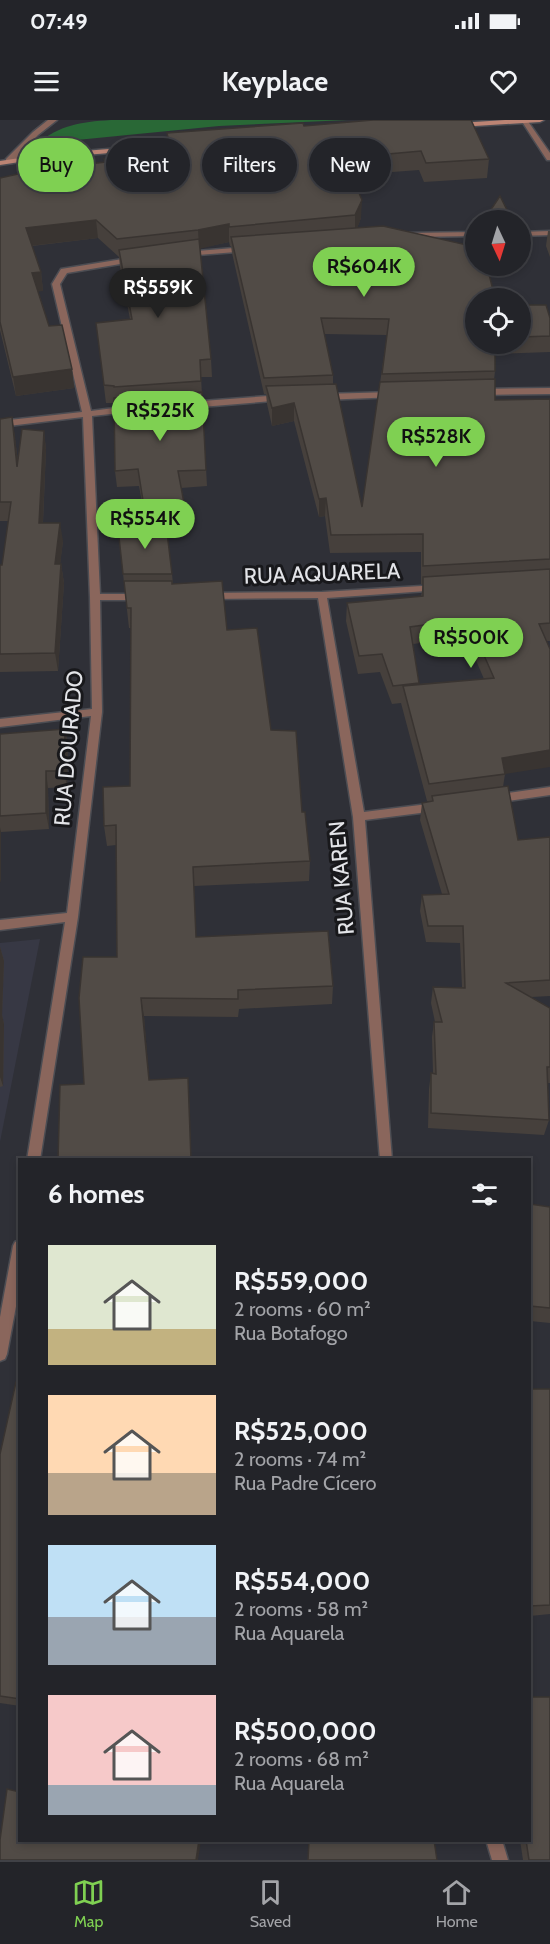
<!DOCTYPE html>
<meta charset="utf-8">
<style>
body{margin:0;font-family:Cabin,sans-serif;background:#2f3035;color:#f1f3f6;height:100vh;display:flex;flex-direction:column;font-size:22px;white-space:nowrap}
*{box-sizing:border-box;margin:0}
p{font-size:20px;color:#a3a4a8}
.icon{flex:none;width:33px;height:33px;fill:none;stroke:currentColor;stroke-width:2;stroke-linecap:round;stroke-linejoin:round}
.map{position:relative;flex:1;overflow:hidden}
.panel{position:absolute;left:18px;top:1038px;width:513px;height:684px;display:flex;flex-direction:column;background:#232429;border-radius:0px;box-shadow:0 3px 9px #0003,0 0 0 2px #404146}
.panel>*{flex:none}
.banner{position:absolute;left:18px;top:18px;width:514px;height:54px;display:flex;gap:12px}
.needle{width:39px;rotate:176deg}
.fabs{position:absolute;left:465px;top:90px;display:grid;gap:12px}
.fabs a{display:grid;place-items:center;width:66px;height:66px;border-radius:50%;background:#232429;box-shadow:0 3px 9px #0003,0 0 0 2px #404146;font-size:30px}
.price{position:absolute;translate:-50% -51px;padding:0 14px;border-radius:21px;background:#7fd052;color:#111;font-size:20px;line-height:39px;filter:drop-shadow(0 2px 3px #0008)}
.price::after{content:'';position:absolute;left:50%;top:36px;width:18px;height:14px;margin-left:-9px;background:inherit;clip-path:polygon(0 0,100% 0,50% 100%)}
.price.on{background:#222;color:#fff}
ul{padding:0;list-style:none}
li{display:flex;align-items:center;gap:18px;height:150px;padding:0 30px}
li span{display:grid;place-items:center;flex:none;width:168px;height:120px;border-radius:0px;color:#555}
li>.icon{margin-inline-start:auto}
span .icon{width:72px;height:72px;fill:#fffc;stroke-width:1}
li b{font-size:26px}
h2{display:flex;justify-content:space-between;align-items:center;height:72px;padding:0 30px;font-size:26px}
.pill{padding:0 21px;border-radius:27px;background:#232429;box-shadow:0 3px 9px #0003,0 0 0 2px #404146;font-size:21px;line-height:54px}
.pill.on{background:#7fd052;color:#111}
.status{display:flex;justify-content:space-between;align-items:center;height:42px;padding:0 30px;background:#232429;direction:ltr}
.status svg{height:16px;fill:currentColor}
header{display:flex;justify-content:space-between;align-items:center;height:78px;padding:0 30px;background:#232429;font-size:27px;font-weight:700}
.tab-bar{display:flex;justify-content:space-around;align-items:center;height:84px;border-top:2px solid #404146;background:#232429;font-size:16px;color:#a3a4a8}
.tab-bar a{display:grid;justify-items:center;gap:3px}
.tab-bar .on{color:#7fd052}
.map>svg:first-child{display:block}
</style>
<div class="status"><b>07:49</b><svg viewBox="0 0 49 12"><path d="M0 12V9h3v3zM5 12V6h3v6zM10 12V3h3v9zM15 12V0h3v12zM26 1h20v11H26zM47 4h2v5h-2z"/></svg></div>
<header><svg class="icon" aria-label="menu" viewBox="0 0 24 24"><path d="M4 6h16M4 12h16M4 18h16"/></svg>Keyplace<svg class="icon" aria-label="heart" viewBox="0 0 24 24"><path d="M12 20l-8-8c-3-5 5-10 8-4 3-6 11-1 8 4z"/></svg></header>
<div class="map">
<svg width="550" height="1740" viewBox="0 0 550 1740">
<rect width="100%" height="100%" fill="#2f3037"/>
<path fill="#373844" d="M 40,819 L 0,1022 L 0,823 Z"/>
<path fill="#296836" d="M 111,0 L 348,0 L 219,6 L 36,24 C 61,5 79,2 111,0 Z"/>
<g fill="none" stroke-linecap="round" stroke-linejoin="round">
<g stroke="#4c4d53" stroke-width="3">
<g id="street">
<path d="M 48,0 L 57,0 L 38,15 L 12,43 L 6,43 L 6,39 L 33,12 Z"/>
<path d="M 521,0 L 527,0 L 550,33 L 550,40 L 547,40 Z"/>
<path d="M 550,111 L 550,115 L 520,116 L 520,112 Z"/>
<path d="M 476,112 L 476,116 L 409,117 L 405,115 L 409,113 Z"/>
<path d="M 246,127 L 249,127 L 249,131 L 185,136 L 181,134 L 185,132 Z"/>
<path d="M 135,137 L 138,137 L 138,141 L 67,153 L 60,164 L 91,291 L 129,286 L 133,289 L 129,292 L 92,296 L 100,474 L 141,474 L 146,477 L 141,480 L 100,480 L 102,592 L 78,797 L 40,1040 L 27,1040 L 65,802 L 0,810 L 0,800 L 67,793 L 91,596 L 0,607 L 0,599 L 92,589 L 90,477 L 83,297 L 0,307 L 0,301 L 82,292 L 52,164 L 61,149 Z"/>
<path d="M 550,268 L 550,274 L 479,275 L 475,272 L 479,269 Z"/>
<path d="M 393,272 L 397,275 L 396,277 L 323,280 L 319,277 L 323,274 Z"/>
<path d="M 282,275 L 286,278 L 285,280 L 189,288 L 185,285 L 189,282 Z"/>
<path d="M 438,465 L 443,468 L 441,470 L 327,478 L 364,692 L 436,683 L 442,687 L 436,691 L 365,700 L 392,1040 L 380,1040 L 353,697 L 318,478 L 210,479 L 205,476 L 210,473 L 322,472 Z"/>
<path d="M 550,667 L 550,675 L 495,683 L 490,679 L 495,675 Z"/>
<path d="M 20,1120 L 20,1165 L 7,1234 L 5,1239 L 0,1241 L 0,1197 L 13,1126 L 15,1122 Z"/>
<path d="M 486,1720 L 502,1720 L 508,1740 L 492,1740 Z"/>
</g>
</g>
<g stroke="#4c4d53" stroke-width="3">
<g id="secondary">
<path d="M 505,0 L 544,0 L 540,2 L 459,7 L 455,5 L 459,3 Z"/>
<path d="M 184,23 L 188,25 L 187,27 L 46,38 L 0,45 L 0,41 L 46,34 Z"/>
</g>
</g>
<use href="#street" fill="#8a665c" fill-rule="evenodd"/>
<use href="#secondary" fill="#bc8474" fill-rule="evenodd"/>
</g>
<g fill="#46403c" fill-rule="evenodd">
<path d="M 304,6 L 489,39 L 487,58 L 424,62 L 419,50 L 352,55 L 361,98 L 357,108 L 469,125 L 476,114 L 476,224 L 520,224 L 520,185 L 550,198 L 550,232 L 495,234 L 495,251 L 494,260 L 495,280 L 550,279 L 550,521 L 547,521 L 505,654 L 503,667 L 518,720 L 550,717 L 550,876 L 531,877 L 550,888 L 550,963 L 548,963 L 549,1000 L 544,1015 L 428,1008 L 429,969 L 431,953 L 433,953 L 432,917 L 434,902 L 435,902 L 431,883 L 433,867 L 462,867 L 460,823 L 426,822 L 420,791 L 422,775 L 442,774 L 420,700 L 422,683 L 431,681 L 427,681 L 401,583 L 392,584 L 380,552 L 358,554 L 346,501 L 347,483 L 421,477 L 423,464 L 421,464 L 421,432 L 330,433 L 325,396 L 319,397 L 294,301 L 272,306 L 267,284 L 266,274 L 264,274 L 232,133 L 231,126 L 230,126 L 229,122 L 200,128 L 211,239 L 212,257 L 201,257 L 207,366 L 181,368 L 184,383 L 185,400 L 146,404 L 139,366 L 117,367 L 115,351 L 114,283 L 106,283 L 96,203 L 130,199 L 120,147 L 119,137 L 98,118 L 32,126 L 41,152 L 43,171 L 38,171 L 49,206 L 72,249 L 74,268 L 16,276 L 0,210 L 0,58 L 104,42 L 151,33 L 150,28 L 168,27 L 167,13 ZM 324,214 L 387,215 L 362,387 L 333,264 L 333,255 ZM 466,517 L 484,559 L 419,564 L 413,524 Z"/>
<path d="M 548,111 L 550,111 L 550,137 L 546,126 Z"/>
<path d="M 520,120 L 527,134 L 526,143 L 520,142 Z"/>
<path d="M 12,297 L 18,341 L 44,311 L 46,330 L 43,403 L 63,421 L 60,444 L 61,444 L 64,463 L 58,551 L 0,552 L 0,445 L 2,445 L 9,401 L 0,401 L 0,299 Z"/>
<path d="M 118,408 L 172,454 L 173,464 L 227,510 L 271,610 L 302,692 L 310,741 L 309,761 L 194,766 L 196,817 L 333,866 L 332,884 L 239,889 L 238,897 L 144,896 L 149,960 L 189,976 L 191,1040 L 58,1040 L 84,964 L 117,837 L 116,725 L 107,726 L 104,706 L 130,666 L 131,508 L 129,508 Z"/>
<path d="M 65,609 L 68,625 L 67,667 L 48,668 L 49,709 L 1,712 L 0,763 L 0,614 Z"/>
<path d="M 0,827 L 4,841 L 2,895 L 4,904 L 3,966 L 0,967 Z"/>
<path d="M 530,1084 L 550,1087 L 550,1203 L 530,1201 Z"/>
<path d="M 20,1262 L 20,1586 L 0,1583 L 0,1334 Z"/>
<path d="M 530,1269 L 550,1269 L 550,1494 L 530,1496 Z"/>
<path d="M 520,1720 L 530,1720 L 550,1740 L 523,1740 Z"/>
</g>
<g fill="#393431">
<path d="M 362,80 L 361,98 L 355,114 L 355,95 Z"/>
<path d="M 96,100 L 98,118 L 29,126 L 26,108 Z"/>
<path d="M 229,104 L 229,122 L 199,129 L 198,110 Z"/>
<path d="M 41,152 L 43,171 L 35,172 L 32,153 Z"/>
<path d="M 72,249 L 74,268 L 16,276 L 13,257 Z"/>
<path d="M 294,283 L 294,301 L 272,306 L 272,288 Z"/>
<path d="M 12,297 L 15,316 L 20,365 L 17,347 Z"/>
<path d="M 44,311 L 46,330 L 42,421 L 39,403 Z"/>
<path d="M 326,378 L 325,396 L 319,397 L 319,379 Z"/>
<path d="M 60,403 L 63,421 L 58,463 L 55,444 Z"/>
<path d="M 61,444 L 64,463 L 58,551 L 55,533 Z"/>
<path d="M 65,609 L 68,625 L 67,667 L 64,651 Z"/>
<path d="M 550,630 L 550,647 L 505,654 L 502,638 Z"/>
<path d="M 46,651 L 48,668 L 49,709 L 46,693 Z"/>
<path d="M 0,707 L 1,712 L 1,763 L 0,760 Z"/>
<path d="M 0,827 L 4,841 L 2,895 L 4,904 L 3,966 L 0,957 Z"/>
<path d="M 141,878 L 144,896 L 151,978 L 149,960 Z"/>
<path d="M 199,1720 L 201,1720 L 198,1740 L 196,1740 Z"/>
</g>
<g fill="#514b46" stroke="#393431" stroke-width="1.5">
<path d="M 373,0 L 471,0 L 489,39 L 426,43 L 421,31 L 344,38 L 362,80 L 355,95 L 229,107 L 229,104 L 198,110 L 117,119 L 96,100 L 26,108 L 41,152 L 32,153 L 49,206 L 62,205 L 72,249 L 13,257 L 0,202 L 0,58 L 36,50 L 105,42 L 104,39 L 151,33 L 150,28 L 170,27 L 167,13 L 303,3 L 304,6 Z"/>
<path d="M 500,76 L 512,100 L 484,100 Z"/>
<path d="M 383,106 L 476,127 L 476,146 L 487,146 L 495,178 L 476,178 L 476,224 L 495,224 L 495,251 L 382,254 L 389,199 L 321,198 L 333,255 L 264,258 L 231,117 Z"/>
<path d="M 476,114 L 476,125 L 469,124 Z"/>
<path d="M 199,119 L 211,239 L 200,240 L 201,261 L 114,267 L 114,266 L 104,265 L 96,203 L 132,199 L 119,130 Z"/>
<path d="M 520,120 L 527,134 L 520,133 Z"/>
<path d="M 520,185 L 546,185 L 550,198 L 550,216 L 520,217 Z"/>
<path d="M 495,259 L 495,280 L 550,279 L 550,439 L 423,446 L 423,414 L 331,415 L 326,378 L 319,379 L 294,283 L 272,288 L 266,266 L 336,264 L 362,387 L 380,262 Z"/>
<path d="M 202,272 L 206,350 L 178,351 L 184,383 L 144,387 L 138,349 L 115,351 L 114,278 Z"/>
<path d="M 12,297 L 17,347 L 22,309 L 44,311 L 39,403 L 60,403 L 55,444 L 61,444 L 55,533 L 0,534 L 0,445 L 2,445 L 11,382 L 0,382 L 0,299 Z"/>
<path d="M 166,404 L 172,454 L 123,454 L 118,408 Z"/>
<path d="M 550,449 L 550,503 L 539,504 L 550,529 L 550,630 L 502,638 L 505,654 L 429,664 L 403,566 L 494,558 L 468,499 L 410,507 L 419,563 L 393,566 L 382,534 L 359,536 L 347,483 L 423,476 L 423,457 Z"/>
<path d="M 124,461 L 172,461 L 172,464 L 222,461 L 227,510 L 257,508 L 271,610 L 296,611 L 302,692 L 305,692 L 310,741 L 193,747 L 196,817 L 328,811 L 333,866 L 238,870 L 238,879 L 141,878 L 149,960 L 188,958 L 191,1040 L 58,1040 L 60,965 L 84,964 L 79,878 L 83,837 L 117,837 L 116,705 L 104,706 L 103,667 L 130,666 L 131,488 L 127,488 Z"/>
<path d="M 65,609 L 64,651 L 46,651 L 46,693 L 0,696 L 0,614 Z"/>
<path d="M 508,666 L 518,720 L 550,717 L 550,860 L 506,863 L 550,888 L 550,947 L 547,947 L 549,1000 L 431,993 L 431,953 L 436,954 L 434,902 L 442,902 L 433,867 L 465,868 L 463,806 L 428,806 L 422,775 L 449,774 L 422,683 L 433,681 L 432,676 Z"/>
<path d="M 530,1084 L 550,1087 L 550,1188 L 530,1186 Z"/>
<path d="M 16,1262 L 20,1262 L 20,1579 L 0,1576 L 0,1334 Z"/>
<path d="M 530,1269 L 550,1269 L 550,1485 L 530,1486 Z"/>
<path d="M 530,1577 L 550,1577 L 550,1740 L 529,1740 L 526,1720 L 530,1720 Z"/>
<path d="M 7,1669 L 20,1672 L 20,1720 L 199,1720 L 196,1740 L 0,1740 L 0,1720 Z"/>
<path d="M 309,1720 L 434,1720 L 437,1740 L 308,1740 Z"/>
</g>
<g text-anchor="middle" stroke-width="6" stroke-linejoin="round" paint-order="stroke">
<g font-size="22" fill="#e3e4e8" stroke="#18181b">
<text transform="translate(322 453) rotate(-2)" y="8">RUA AQUARELA</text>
<text transform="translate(68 628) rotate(-85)" y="8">RUA DOURADO</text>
<text transform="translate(341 758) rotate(-95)" y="8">RUA KAREN</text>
</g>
</g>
</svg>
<div class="fabs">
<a><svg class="needle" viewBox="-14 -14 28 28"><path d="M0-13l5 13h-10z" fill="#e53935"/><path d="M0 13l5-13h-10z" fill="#a3a4a8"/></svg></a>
<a><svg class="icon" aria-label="locate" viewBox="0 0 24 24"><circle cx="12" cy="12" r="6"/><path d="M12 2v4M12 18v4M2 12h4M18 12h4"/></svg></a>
</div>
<b class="price" style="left:364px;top:178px">R$604K</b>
<b class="price on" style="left:158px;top:199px">R$559K</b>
<b class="price" style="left:160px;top:322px">R$525K</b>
<b class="price" style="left:436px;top:348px">R$528K</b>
<b class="price" style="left:145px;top:430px">R$554K</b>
<b class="price" style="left:471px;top:549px">R$500K</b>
<div class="banner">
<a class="pill on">Buy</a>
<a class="pill">Rent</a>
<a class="pill">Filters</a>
<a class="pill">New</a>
</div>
<section class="panel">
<h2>6 homes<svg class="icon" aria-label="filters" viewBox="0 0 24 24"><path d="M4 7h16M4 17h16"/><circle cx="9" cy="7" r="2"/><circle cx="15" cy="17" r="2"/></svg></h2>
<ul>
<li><span style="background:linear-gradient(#dfe7d0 70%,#c2b280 0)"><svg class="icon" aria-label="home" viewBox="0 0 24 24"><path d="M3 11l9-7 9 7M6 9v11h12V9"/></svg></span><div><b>R$559,000</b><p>2 rooms · 60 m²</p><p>Rua Botafogo</p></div></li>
<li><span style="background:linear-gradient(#ffd9b3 65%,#b9a48a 0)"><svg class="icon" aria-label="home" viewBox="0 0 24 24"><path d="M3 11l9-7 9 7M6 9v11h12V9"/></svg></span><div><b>R$525,000</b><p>2 rooms · 74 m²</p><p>Rua Padre Cícero</p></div></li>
<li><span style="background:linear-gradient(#bfe0f5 60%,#9aa5b1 0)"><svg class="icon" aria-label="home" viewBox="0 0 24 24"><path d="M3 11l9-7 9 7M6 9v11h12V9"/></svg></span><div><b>R$554,000</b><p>2 rooms · 58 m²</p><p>Rua Aquarela</p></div></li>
<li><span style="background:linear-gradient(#f6c9c9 75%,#9aa5b1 0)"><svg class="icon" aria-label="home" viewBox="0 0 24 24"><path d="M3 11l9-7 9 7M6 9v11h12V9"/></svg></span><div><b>R$500,000</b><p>2 rooms · 68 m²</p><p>Rua Aquarela</p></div></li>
</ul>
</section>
</div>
<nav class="tab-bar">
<a class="on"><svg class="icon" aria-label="map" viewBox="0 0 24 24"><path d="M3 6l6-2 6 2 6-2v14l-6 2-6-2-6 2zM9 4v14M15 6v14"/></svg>Map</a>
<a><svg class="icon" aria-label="saved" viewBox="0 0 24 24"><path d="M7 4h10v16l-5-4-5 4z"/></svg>Saved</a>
<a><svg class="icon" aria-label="home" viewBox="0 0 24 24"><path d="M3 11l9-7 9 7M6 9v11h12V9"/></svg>Home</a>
</nav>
